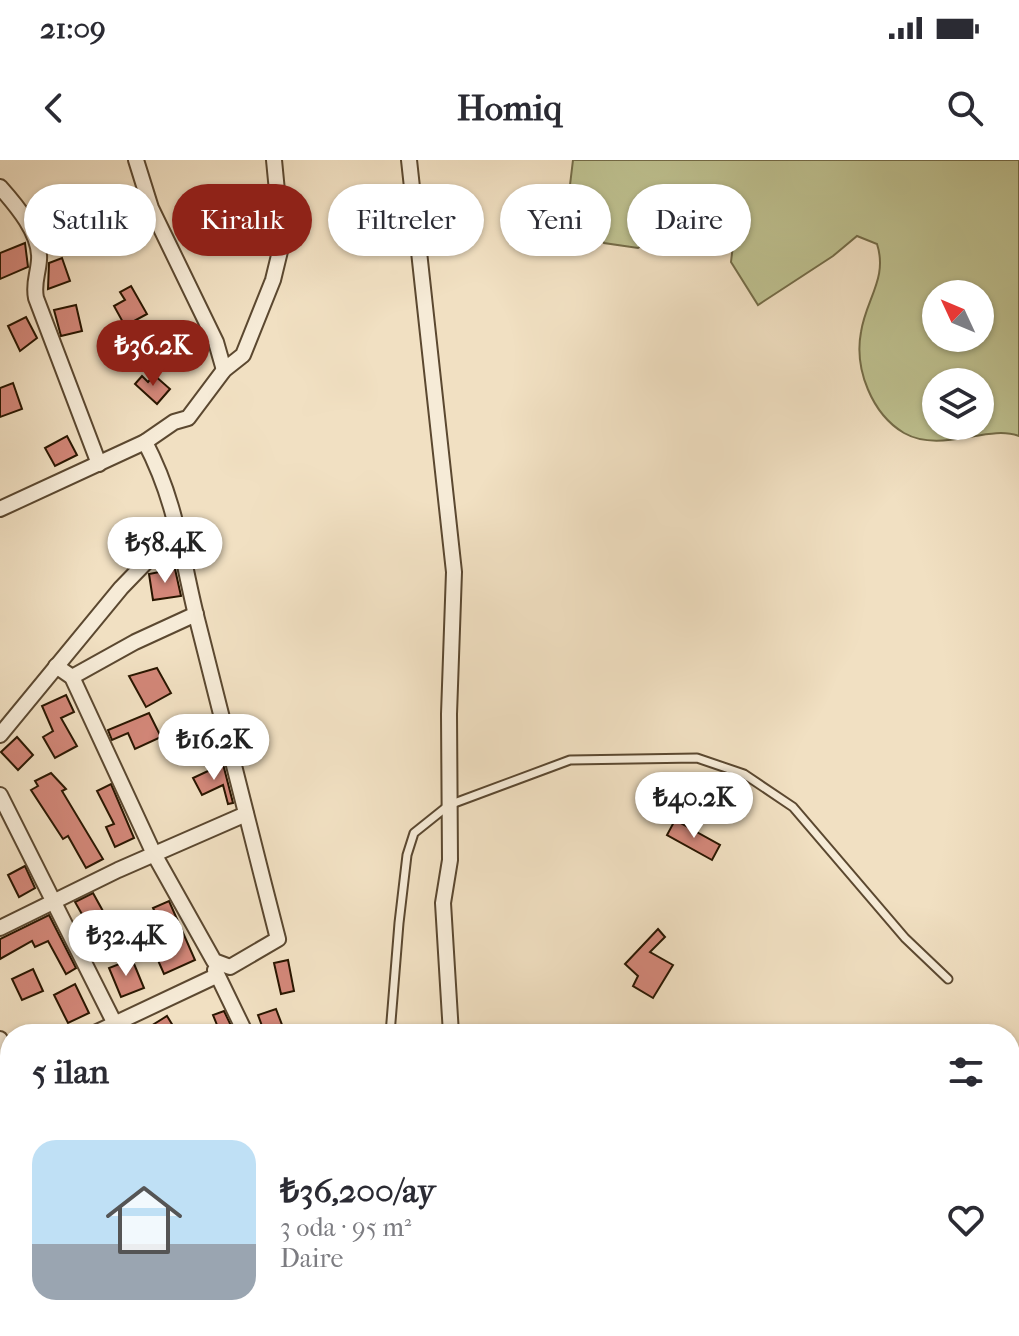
<!DOCTYPE html>
<html lang="tr">
<meta charset="utf-8">
<style>
body{margin:0;font-family:"IM FELL French Canon",serif;background:#f2f2f3;color:#2b2b33;height:100vh;display:flex;flex-direction:column;font-size:30px;white-space:nowrap}
*{box-sizing:border-box;margin:0}
p{font-size:26px;color:#7c7c81}
.icon{flex:none;width:44px;height:44px;fill:none;stroke:currentColor;stroke-width:2;stroke-linecap:round;stroke-linejoin:round}
.map{position:relative;flex:1;overflow:hidden}
.panel{position:absolute;left:0px;top:864px;width:1020px;height:312px;display:flex;flex-direction:column;background:#fff;border-radius:32px 32px 0 0;box-shadow:0 2px 6px #0004}
.panel>*{flex:none}
.hud{position:absolute;left:24px;top:24px;width:972px;height:72px;display:flex;gap:16px}
.needle{width:52px;rotate:314deg}
.tools{position:absolute;left:922px;top:120px;display:grid;gap:16px}
.tools a{display:grid;place-items:center;width:72px;height:72px;border-radius:50%;background:#fff;box-shadow:0 2px 6px #0004;font-size:40px}
.price{position:absolute;translate:-50% -68px;padding:0 18px;border-radius:28px;background:#fff;color:#222;font-size:26px;line-height:52px;filter:drop-shadow(0 2px 4px #0008)}
.price::after{content:'';position:absolute;left:50%;top:48px;width:24px;height:18px;margin-left:-12px;background:inherit;clip-path:polygon(0 0,100% 0,50% 100%)}
.price.current{background:#8f2418;color:#fff}
ul{padding:0;list-style:none}
li{display:flex;align-items:center;gap:24px;height:200px;padding:0 32px}
li span{display:grid;place-items:center;flex:none;width:224px;height:160px;border-radius:24px;color:#555}
li>.icon{margin-inline-start:auto}
span .icon{width:96px;height:96px;fill:#fffc;stroke-width:1}
li b{font-size:34px}
h2{display:flex;justify-content:space-between;align-items:center;height:96px;padding:0 32px;font-size:34px}
.chip{padding:0 28px;border-radius:36px;background:#fff;box-shadow:0 2px 6px #0004;font-size:28px;line-height:72px}
.chip.current{background:#8f2418;color:#fff}
.status{display:flex;justify-content:space-between;align-items:center;height:56px;padding:0 40px;background:#fff;direction:ltr}
.status svg{height:22px;fill:currentColor}
header{display:flex;justify-content:space-between;align-items:center;height:104px;padding:0 32px;background:#fff;font-size:36px;font-weight:700}
.map>svg:first-child{display:block}
</style>
<div class="status"><b>21:09</b><svg viewBox="0 0 49 12"><path d="M0 12V9h3v3zM5 12V6h3v6zM10 12V3h3v9zM15 12V0h3v12zM26 1h20v11H26zM47 4h2v5h-2z"/></svg></div>
<header><svg class="icon" aria-label="back" viewBox="0 0 24 24"><path d="M15 5l-7 7 7 7"/></svg>Homiq<svg class="icon" aria-label="search" viewBox="0 0 24 24"><circle cx="10" cy="10" r="6"/><path d="M15 15l6 6"/></svg></header>
<div class="map">
<svg width="1019" height="1176" viewBox="0 0 1019 1176">
<rect width="100%" height="100%" fill="#f1e0c2"/>
<filter id="stains"><feTurbulence type="fractalNoise" baseFrequency=".0025" numOctaves="4"/><feColorMatrix values="0 0 0 0 .2 0 0 0 0 .09 0 0 0 0 .02 0 0 0 .5 -.17"/></filter>
<radialGradient id="worn" r=".72"><stop offset=".6" stop-color="#630" stop-opacity="0"/><stop offset="1" stop-color="#630" stop-opacity=".3"/></radialGradient>
<path fill="#bec190" stroke="#746c48" stroke-width="2" fill-rule="evenodd" d="M 573,0 L 1019,0 L 1019,276 C 988,264 941,294 904,273 C 872,254 854,209 861,172 C 866,139 888,118 877,84 L 857,76 L 833,96 L 758,145 L 731,102 L 733,85 L 710,61 L 684,58 L 638,88 L 604,83 L 570,25 ZM 936,134 L 980,134 L 980,178 L 936,178 ZM 936,222 L 980,222 L 980,266 L 936,266 Z"/>
<g fill="none" stroke-linecap="round" stroke-linejoin="round">
<path stroke="#6d7a6b" stroke-width="4" d="M 571,1166 L 575,1176"/>
</g>
<g fill="#d38779" stroke="#291600" stroke-width="2">
<path d="M 25,83 L 28,107 L 0,119 L 0,93 Z"/>
<path d="M 62,98 L 70,121 L 48,129 L 49,103 Z"/>
<path d="M 131,126 L 147,154 L 125,166 L 114,146 L 125,140 L 120,132 Z"/>
<path d="M 76,145 L 82,171 L 61,176 L 54,150 Z"/>
<path d="M 26,157 L 37,178 L 20,191 L 8,166 Z"/>
<path d="M 154,215 L 170,229 L 157,244 L 135,224 L 142,216 L 148,222 Z"/>
<path d="M 13,223 L 22,249 L 0,257 L 0,228 Z"/>
<path d="M 67,276 L 77,295 L 55,306 L 45,288 Z"/>
<path d="M 175,409 L 181,436 L 153,440 L 149,414 Z"/>
<path d="M 157,508 L 171,533 L 146,547 L 129,516 Z"/>
<path d="M 66,535 L 74,552 L 61,558 L 77,586 L 55,598 L 43,577 L 53,571 L 42,546 Z"/>
<path d="M 149,553 L 161,577 L 135,589 L 128,573 L 112,580 L 108,570 Z"/>
<path d="M 17,577 L 33,595 L 18,610 L 1,592 Z"/>
<path d="M 223,604 L 233,643 L 228,644 L 223,625 L 202,635 L 193,618 Z"/>
<path d="M 51,613 L 66,629 L 62,631 L 103,699 L 86,708 L 68,676 L 63,679 L 31,630 L 38,626 L 35,621 Z"/>
<path d="M 111,624 L 134,678 L 115,687 L 106,667 L 114,664 L 97,631 Z"/>
<path d="M 675,660 L 720,685 L 712,700 L 667,675 Z"/>
<path d="M 25,706 L 35,728 L 19,737 L 8,715 Z"/>
<path d="M 93,733 L 104,753 L 87,763 L 75,742 Z"/>
<path d="M 169,741 L 195,800 L 164,814 L 153,789 L 169,782 L 153,748 Z"/>
<path d="M 49,755 L 76,808 L 66,814 L 48,781 L 35,787 L 32,781 L 0,799 L 0,779 Z"/>
<path d="M 658,769 L 665,777 L 650,792 L 673,805 L 653,838 L 633,826 L 638,816 L 625,804 Z"/>
<path d="M 132,799 L 144,828 L 121,837 L 109,808 Z"/>
<path d="M 288,800 L 294,831 L 281,834 L 274,803 Z"/>
<path d="M 33,809 L 43,831 L 22,840 L 12,819 Z"/>
<path d="M 75,824 L 89,853 L 68,863 L 54,835 Z"/>
<path d="M 276,849 L 284,870 L 265,874 L 258,855 Z"/>
<path d="M 224,851 L 235,874 L 199,874 L 217,865 L 213,855 Z"/>
<path d="M 167,856 L 178,874 L 138,874 Z"/>
</g>
<g fill="none" stroke-linecap="round" stroke-linejoin="round">
<g stroke="#5b4830" stroke-width="11">
<path id="lane" d="M 390,874 L 399,763 L 407,695 L 414,673 L 449,645 L 570,600 L 697,598 L 744,614 L 793,647 L 905,778 L 948,819"/>
</g>
<g stroke="#5b4830" stroke-width="18">
<g id="street">
<path d="M 136,0 L 151,48 L 216,182 L 224,210"/>
<path d="M 409,0 L 454,412 L 449,554 L 450,700 L 443,743 L 451,874"/>
<path d="M 0,27 C 16,45 41,74 39,100 C 38,115 33,123 36,138 L 99,304"/>
<path d="M 0,349 L 145,282 L 174,262 L 188,258 L 224,210 L 243,195 L 273,120 L 282,83 L 274,0"/>
<path d="M 56,506 L 72,517 L 154,694 L 214,801 L 230,807 L 278,779 C 251,674 225,569 198,463 C 181,397 178,345 145,282"/>
<path d="M 72,517 L 135,482 L 196,454"/>
<path d="M 0,575 L 121,428 L 179,368"/>
<path d="M 0,635 L 120,874"/>
<path d="M 0,768 L 118,710 L 246,654"/>
<path d="M 215,810 L 246,874"/>
<path d="M 93,874 L 216,816"/>
<path d="M 0,879 L 10,900"/>
<path d="M 0,918 L 10,914"/>
<path d="M 0,1066 L 10,1061"/>
<path d="M 523,1166 L 527,1176"/>
<path d="M 120,1176 L 138,1166"/>
</g>
</g>
<use href="#lane" stroke="#f6ebd7" stroke-width="7"/>
<use href="#street" stroke="#f6ebd7" stroke-width="14"/>
</g>
<rect width="100%" height="100%" filter="url(#stains)"/>
<rect width="100%" height="100%" fill="url(#worn)"/>
</svg>
<div class="tools">
<a><svg class="needle" viewBox="-14 -14 28 28"><path d="M0-13l5 13h-10z" fill="#e53935"/><path d="M0 13l5-13h-10z" fill="#7c7c81"/></svg></a>
<a><svg class="icon" aria-label="layers" viewBox="0 0 24 24"><path d="M12 4l9 5-9 5-9-5zM3 14l9 5 9-5"/></svg></a>
</div>
<b class="price current" style="left:153px;top:228px">₺36.2K</b>
<b class="price" style="left:165px;top:425px">₺58.4K</b>
<b class="price" style="left:214px;top:622px">₺16.2K</b>
<b class="price" style="left:694px;top:680px">₺40.2K</b>
<b class="price" style="left:126px;top:818px">₺32.4K</b>
<div class="hud">
<a class="chip">Satılık</a>
<a class="chip current">Kiralık</a>
<a class="chip">Filtreler</a>
<a class="chip">Yeni</a>
<a class="chip">Daire</a>
</div>
<section class="panel">
<h2>5 ilan<svg class="icon" aria-label="filters" viewBox="0 0 24 24"><path d="M4 7h16M4 17h16"/><circle cx="9" cy="7" r="2"/><circle cx="15" cy="17" r="2"/></svg></h2>
<ul>
<li><span style="background:linear-gradient(#bfe0f5 65%,#9aa5b1 0)"><svg class="icon" aria-label="home" viewBox="0 0 24 24"><path d="M3 11l9-7 9 7M6 9v11h12V9"/></svg></span><div><b>₺36,200/ay</b><p>3 oda · 95 m²</p><p>Daire</p></div><svg class="icon" aria-label="heart" viewBox="0 0 24 24"><path d="M12 20l-8-8c-3-5 5-10 8-4 3-6 11-1 8 4z"/></svg></li>
</ul>
</section>
</div>
